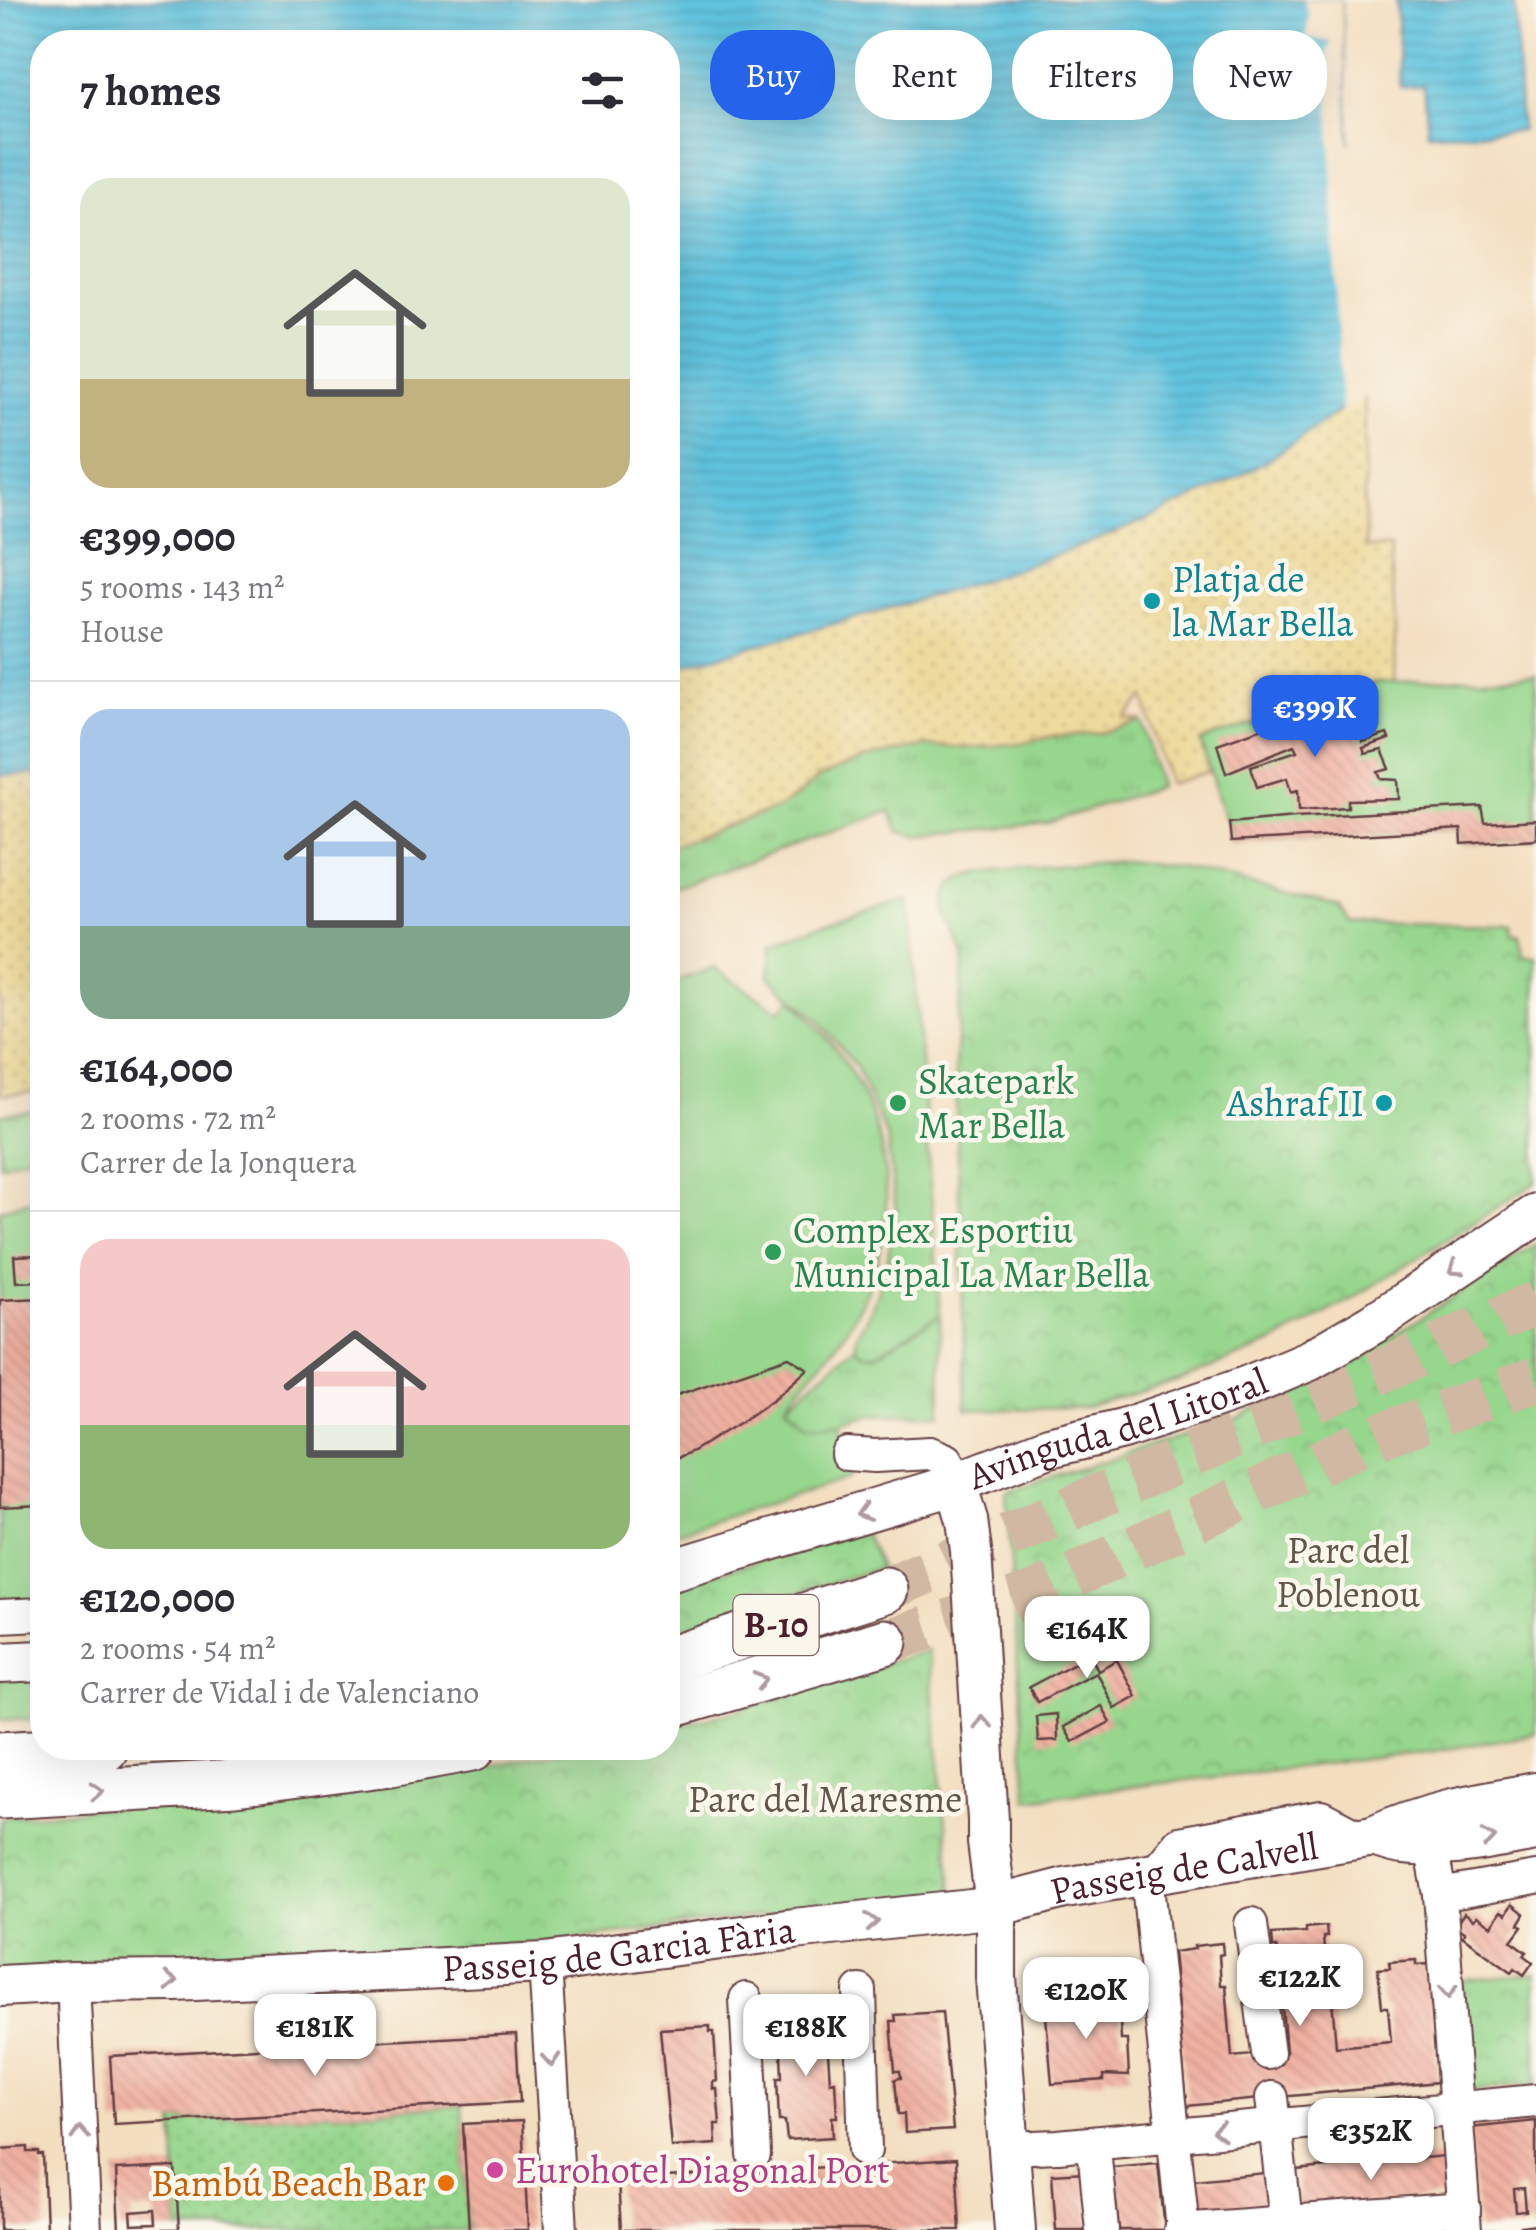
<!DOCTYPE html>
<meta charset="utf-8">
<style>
body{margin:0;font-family:Alegreya,serif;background:#f7f7f7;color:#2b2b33;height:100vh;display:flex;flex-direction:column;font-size:38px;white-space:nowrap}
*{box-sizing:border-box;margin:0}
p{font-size:32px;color:#7c7c81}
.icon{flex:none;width:55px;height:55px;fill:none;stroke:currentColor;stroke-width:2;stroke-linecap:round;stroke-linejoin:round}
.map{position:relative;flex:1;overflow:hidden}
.drawer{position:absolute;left:30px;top:30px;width:650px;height:1730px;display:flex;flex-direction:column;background:#fff;border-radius:40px;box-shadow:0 10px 40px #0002}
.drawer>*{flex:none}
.hud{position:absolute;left:710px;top:30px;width:675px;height:90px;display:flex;gap:20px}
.price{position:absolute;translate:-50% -85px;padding:0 22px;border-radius:20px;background:#fff;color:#222;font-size:32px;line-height:65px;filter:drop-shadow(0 2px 5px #0008)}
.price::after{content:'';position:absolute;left:50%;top:60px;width:30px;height:22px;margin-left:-15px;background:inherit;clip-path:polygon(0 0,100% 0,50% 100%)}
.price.on{background:#2563eb;color:#fff}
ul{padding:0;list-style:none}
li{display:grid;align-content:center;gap:20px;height:530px;padding:0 50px}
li+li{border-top:2px solid #e1e1e2}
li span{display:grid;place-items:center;height:310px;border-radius:30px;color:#555}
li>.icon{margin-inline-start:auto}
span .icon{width:180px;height:180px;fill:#fffc;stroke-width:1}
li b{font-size:42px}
h2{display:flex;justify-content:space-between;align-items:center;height:120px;padding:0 50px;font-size:42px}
.tag{padding:0 35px;border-radius:40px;background:#fff;box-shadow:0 10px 40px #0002;font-size:35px;line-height:90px}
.tag.on{background:#2563eb;color:#fff}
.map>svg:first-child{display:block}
</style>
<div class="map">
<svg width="1536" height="2230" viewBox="0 0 1536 2230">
<defs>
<pattern id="grass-tufts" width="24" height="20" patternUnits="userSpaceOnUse" patternTransform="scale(2.5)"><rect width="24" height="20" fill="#96d68d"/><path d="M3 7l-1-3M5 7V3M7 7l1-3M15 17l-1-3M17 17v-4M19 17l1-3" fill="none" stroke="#83b77a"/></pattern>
<pattern id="sand-dots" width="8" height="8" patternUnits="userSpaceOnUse" patternTransform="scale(2.5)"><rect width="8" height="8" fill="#eeda9e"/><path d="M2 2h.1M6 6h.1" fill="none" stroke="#cebb88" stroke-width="1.8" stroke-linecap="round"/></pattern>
<pattern id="park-crowns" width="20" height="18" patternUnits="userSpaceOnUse" patternTransform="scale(2.5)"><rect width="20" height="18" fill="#96d68d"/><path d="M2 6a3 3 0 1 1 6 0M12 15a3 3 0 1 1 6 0" fill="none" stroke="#83b77a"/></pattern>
<pattern id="garden-dots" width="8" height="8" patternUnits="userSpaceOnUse" patternTransform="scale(2.5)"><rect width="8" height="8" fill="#96d68d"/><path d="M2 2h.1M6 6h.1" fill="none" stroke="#83b77a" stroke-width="1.8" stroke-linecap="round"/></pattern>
<pattern id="water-rules" width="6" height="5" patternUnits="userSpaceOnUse" patternTransform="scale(2.5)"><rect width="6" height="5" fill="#60c3de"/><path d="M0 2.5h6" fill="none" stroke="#55a7bf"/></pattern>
<pattern id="building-back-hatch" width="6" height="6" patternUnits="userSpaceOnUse" patternTransform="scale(2.5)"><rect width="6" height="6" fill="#f0b1a2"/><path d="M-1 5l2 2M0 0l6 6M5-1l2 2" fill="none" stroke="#cf988c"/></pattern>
</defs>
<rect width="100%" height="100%" fill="#fbf7ec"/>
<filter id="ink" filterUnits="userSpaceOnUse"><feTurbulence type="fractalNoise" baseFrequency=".01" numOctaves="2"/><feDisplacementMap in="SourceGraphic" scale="20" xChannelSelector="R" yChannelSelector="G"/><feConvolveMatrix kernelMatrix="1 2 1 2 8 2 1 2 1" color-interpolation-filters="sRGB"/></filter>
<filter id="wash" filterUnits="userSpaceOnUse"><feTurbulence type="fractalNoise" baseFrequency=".0048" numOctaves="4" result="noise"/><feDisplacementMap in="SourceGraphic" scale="40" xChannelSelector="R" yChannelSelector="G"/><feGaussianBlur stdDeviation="2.25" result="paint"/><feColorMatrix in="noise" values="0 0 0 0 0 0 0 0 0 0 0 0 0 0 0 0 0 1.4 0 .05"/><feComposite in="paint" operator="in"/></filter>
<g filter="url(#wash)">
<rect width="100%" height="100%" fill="#f3dec0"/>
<g fill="url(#grass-tufts)" stroke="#707a5c" stroke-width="2.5">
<path d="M 1142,721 L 1159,787 L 1048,823 L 917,836 L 899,832 L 890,811 L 668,890 L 668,847 L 776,809 L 800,794 L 819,777 L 864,759 L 925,746 L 1019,743 L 1053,736 L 1100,733 Z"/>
<path d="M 42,1110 L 42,1151 L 0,1165 L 0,1114 Z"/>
<path d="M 940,1315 L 941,1414 L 871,1415 L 841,1423 L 808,1425 L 786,1406 L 856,1346 L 860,1352 L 876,1354 Z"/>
</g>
<g fill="url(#sand-dots)" stroke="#9c7c64" stroke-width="2.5">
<path d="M 1365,392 L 1364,500 L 1366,548 L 1390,548 L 1395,621 L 1394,682 L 1376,683 L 1201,741 L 1210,771 L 1169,784 L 1144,697 L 1125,718 L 1142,721 L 1100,733 L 1053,736 L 1019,743 L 971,748 L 925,746 L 864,759 L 819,777 L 800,794 L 776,809 L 668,847 L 668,670 C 862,614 1065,569 1244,473 C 1287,450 1326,419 1365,392 Z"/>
<path d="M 42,774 L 42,1091 L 0,1095 L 0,775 Z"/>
</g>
<g fill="url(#park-crowns)" stroke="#707a5c" stroke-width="2.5">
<path d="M 1124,861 L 1179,867 L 1338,906 L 1350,923 L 1512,926 L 1513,935 L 1520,935 L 1523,956 L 1536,956 L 1536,1183 L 1353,1298 L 1273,1343 L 1180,1380 L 1085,1408 L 966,1410 L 955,1065 L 964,954 L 947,916 L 945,901 L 951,886 L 964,877 L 972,874 L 1025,868 Z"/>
<path d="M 1536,1244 L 1536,1734 L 1435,1751 L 1027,1799 L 1006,1492 L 1240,1418 L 1369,1351 Z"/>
<path d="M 863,1530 L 880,1568 L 668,1633 L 668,1587 Z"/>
<path d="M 928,1650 L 953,1893 L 499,1948 L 0,1974 L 0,1818 L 458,1773 L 573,1748 L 668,1748 L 668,1726 L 735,1711 Z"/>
<path d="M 42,1677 L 42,1719 L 0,1719 L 0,1679 Z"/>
<path d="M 1536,1974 L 1536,2084 L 1466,2091 L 1457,1981 Z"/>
</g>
<path fill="url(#garden-dots)" stroke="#707a5c" stroke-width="2.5" d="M 462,2106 L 469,2230 L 179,2230 L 174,2121 Z"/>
<g fill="#96d68d" stroke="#707a5c" stroke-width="2.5">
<path d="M 1536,674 L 1536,839 L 1462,844 L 1460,829 L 1231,842 L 1229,823 L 1224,815 L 1200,741 L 1376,683 Z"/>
<path d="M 909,900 L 940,1315 L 876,1354 L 868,1355 L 860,1352 L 856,1346 L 856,1337 L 873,1304 L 886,1267 L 896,1210 L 887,1138 L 857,1068 L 818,1019 L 770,978 L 772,944 L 824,924 Z"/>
<path d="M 714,968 L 780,1011 L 792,999 C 890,1093 919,1214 844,1333 C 828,1359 804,1380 786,1405 L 808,1425 L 841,1423 L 852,1478 L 668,1535 L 668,984 Z"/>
<path d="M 42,1196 L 42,1623 L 0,1626 L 0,1210 Z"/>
</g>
<g fill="url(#water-rules)" stroke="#557184" stroke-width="2.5">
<path d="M 0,0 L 1341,0 L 1365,392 C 1326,419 1287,450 1244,473 C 1065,569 862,614 668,670 L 668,42 L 42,42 L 42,774 L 0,775 Z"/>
<path d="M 1396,0 L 1514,0 L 1521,131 L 1428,133 L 1424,85 L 1400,87 Z"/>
</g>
<path fill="#f3dec0" d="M 1303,0 L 1341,0 L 1349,144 L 1354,144 L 1370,392 L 1368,395 L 1341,415 L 1328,51 L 1331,41 L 1306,38 L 1308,13 Z"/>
<g id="blocks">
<g fill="url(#building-back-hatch)" fill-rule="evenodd">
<path d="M 1331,704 L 1349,722 L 1352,730 L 1357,728 L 1363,742 L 1387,734 L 1389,739 L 1363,748 L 1365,754 L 1382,750 L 1390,769 L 1378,772 L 1381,779 L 1398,780 L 1399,799 L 1348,800 L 1348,807 L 1299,810 L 1298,790 L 1291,792 L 1287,778 L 1257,787 L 1251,766 L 1297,751 L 1294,745 L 1226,773 L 1217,744 Z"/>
<path d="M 1482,807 L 1485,823 L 1536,820 L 1536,839 L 1462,844 L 1461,829 L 1231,842 L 1229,823 L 1295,817 Z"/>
<path d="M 42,1255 L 42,1281 L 16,1282 L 14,1256 Z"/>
<path d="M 42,1298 L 42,1505 L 0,1507 L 0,1300 Z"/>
<path d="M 789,1357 L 808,1369 L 775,1398 L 742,1421 L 693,1451 L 668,1462 L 668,1398 Z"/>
<path d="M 1090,1655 L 1098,1670 L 1117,1660 L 1136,1696 L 1114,1708 L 1096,1672 L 1037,1702 L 1029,1687 Z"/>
<path d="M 1101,1706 L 1110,1722 L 1072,1742 L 1063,1727 Z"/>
<path d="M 1056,1714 L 1057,1740 L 1038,1741 L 1036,1716 Z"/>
<path d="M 1512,1904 L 1525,1914 L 1519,1924 L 1523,1926 L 1512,1941 L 1527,1952 L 1524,1955 L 1533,1962 L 1524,1975 L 1515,1968 L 1512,1972 L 1462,1936 L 1465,1933 L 1455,1926 L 1464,1913 L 1473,1920 L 1476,1916 L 1491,1926 L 1501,1911 L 1506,1914 Z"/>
<path d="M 1326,1926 L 1327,1937 L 1323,1937 L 1326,1974 L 1330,1974 L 1336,2047 L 1391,2042 L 1388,2007 L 1382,2007 L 1378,1969 L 1390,1968 L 1389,1962 L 1416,1960 L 1416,1965 L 1429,1964 L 1438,2082 L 1187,2106 L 1173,1952 L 1195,1949 L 1194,1946 L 1222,1943 L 1223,1954 L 1219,1955 L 1221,1985 L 1226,1985 L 1232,2057 L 1286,2052 L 1277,1947 L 1273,1947 L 1272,1934 L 1306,1932 L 1306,1928 Z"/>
<path d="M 1119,2000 L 1121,2040 L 1127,2040 L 1129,2076 L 1104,2075 L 1104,2080 L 1052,2084 L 1045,2005 Z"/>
<path d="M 942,2012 L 953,2130 L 905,2133 L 904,2114 L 898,2114 L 895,2079 L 901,2078 L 900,2071 L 895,2071 L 891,2021 L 896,2021 L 895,2015 Z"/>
<path d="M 825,2019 L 826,2024 L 832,2024 L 833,2051 L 828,2052 L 830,2082 L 835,2081 L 837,2117 L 832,2117 L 833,2137 L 787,2140 L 785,2121 L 779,2121 L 777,2078 L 782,2078 L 781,2053 L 776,2054 L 774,2027 L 779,2026 L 779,2022 Z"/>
<path d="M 710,2026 L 710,2032 L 714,2032 L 717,2081 L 713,2082 L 713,2089 L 717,2089 L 720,2124 L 715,2124 L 716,2144 L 671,2147 L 660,2029 Z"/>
<path d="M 516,2034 L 520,2102 L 114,2124 L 110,2056 Z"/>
<path d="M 522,2121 L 528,2230 L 469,2230 L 463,2124 Z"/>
<path d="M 1536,2121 L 1536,2224 L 1521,2226 L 1522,2230 L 1478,2230 L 1469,2128 ZM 1524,2188 L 1526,2211 L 1516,2212 L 1514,2189 Z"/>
<path d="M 28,2147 L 28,2152 L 39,2152 L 39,2155 L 43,2155 L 46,2230 L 0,2230 L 0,2149 Z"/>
<path d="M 1444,2156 L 1447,2196 L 1299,2210 L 1296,2170 Z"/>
<path d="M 956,2159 L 960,2230 L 621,2230 L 618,2180 Z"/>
<path d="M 1158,2163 L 1165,2230 L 1119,2230 L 1112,2167 Z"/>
<path d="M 175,2167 L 179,2230 L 119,2230 L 116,2170 ZM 155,2210 L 156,2224 L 132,2225 L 131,2212 Z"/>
<path d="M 1085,2172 L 1090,2230 L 1056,2230 L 1052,2174 Z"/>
<path d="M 1275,2172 L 1279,2212 L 1197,2220 L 1193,2180 Z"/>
</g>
</g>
</g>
<g filter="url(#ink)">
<use href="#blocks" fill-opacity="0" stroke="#633c41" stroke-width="2.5"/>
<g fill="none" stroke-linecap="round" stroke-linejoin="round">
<g stroke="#d1b8a2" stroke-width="45" stroke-dasharray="45 22" stroke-linecap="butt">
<path d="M 885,1590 L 1536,1303"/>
<path d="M 885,1642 L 1034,1594 L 1368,1440 L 1536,1379"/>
</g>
<g stroke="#633c41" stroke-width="36">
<g id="minor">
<path d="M 847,1454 L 875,1456 L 930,1453 L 947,1460 L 956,1483"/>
<path d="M 0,1616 L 42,1614"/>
<path d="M 1431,1845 L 1440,1895 L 1465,2230"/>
<path d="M 1155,1872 L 1179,1843 L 1321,1817 L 1361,1838"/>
<path d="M 1147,1874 L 1183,2230"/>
<path d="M 1440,1895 L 1536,1878"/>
<path d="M 1251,1924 L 1268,2053"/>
<path d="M 545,1963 L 561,2230"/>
<path d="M 73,1982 L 85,2230"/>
<path d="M 860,1991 L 865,2150"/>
<path d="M 746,1999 L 754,2155"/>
<path d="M 1272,2098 L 1287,2230"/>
<path d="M 1009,2148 L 1058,2146 L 1536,2101"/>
<path d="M 1095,2158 L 1102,2230"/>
<path d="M 1180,2230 L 1464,2209"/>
</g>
</g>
<g stroke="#633c41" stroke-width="44">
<g id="major">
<path d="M 956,1483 L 967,1520 L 971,1551 L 988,1820 L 988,1842 L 996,1906 L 996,1977 L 1015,2230"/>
<path id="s1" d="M 668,1571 L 940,1489 L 1049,1447 L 1123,1429 L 1246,1387 L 1310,1360 L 1374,1323 L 1536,1215"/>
<path d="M 0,1663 L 42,1661"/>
<path d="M 1373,1836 C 1383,1839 1393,1843 1403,1844 C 1446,1850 1494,1838 1536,1831"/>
<path id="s2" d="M 0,1986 L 73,1982 L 175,1981 L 545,1963 L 794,1929 L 971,1910 L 996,1906 L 1065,1888 L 1373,1836 C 1427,1811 1478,1803 1536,1793"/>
</g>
</g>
<g stroke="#633c41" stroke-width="49">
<g id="highway">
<path d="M 668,1660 L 885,1590"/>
<path d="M 668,1706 L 885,1642"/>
<path d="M 0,1754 L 104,1748"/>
<path d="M 0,1796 L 235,1783 L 391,1763 L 473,1748"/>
</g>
</g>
<use href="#minor" stroke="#fff" stroke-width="32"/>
<use href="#major" stroke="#fff" stroke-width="40"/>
<use href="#highway" stroke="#fff" stroke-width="45"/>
</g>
<defs><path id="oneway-chevron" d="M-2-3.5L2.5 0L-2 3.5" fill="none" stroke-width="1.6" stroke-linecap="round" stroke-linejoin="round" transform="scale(2.5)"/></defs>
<g stroke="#ae9aa0">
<use href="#oneway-chevron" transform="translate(1455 1269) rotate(146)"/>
<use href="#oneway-chevron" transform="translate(863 1513) rotate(164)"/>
<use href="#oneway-chevron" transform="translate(761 1680) rotate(-17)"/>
<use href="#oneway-chevron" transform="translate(982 1722) rotate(-93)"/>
<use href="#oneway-chevron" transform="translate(97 1791) rotate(-3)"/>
<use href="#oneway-chevron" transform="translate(1489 1838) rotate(-9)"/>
<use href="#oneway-chevron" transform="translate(872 1922) rotate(-6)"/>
<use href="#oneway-chevron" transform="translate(171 1981) rotate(-2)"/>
<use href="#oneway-chevron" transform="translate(1448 1992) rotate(86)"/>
<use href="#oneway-chevron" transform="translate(551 2060) rotate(86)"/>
<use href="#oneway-chevron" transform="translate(1219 2131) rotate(175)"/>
<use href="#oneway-chevron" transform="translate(80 2133) rotate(-93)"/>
</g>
</g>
<g fill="#0f9aa8" stroke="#fbf7ec" stroke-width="4">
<circle cx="1152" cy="601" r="10"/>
<circle cx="1384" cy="1103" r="10"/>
</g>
<g fill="#2e9e5b" stroke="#fbf7ec" stroke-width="4">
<circle cx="898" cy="1103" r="10"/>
<circle cx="773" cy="1252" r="10"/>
</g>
<circle fill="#d1479c" stroke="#fbf7ec" stroke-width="4" cx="495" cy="2170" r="10"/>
<circle fill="#e8710a" stroke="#fbf7ec" stroke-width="4" cx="446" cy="2183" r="10"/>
<g text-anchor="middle" stroke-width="9" stroke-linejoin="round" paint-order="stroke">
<rect fill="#fbf7ec" stroke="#7f6065" stroke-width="2.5" x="733.5" y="1595" width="85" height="60" rx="8"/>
<g font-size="35" font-weight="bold" fill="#4a1f2b">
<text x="776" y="1637">B-10</text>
</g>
<g font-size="38" fill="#0d838f" stroke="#fbf7ec" text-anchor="start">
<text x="1172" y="592">Platja de<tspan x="1172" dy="44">la Mar Bella</tspan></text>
<text x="1364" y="1116" text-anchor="end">Ashraf II</text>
</g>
<g font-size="38" fill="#27864d" stroke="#fbf7ec" text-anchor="start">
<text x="918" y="1094">Skatepark<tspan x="918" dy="44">Mar Bella</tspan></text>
<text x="793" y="1243">Complex Esportiu<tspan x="793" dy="44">Municipal La Mar Bella</tspan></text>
</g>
<g font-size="38" fill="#4a1f2b" stroke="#fbf7ec">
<text dy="13" stroke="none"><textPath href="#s1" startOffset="472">Avinguda del Litoral</textPath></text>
<text dy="13" stroke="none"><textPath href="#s2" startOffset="1192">Passeig de Calvell</textPath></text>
<text dy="13" stroke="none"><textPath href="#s2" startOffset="620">Passeig de Garcia Fària</textPath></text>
</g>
<g font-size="38" fill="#615648" stroke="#fbf7ec">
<text x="1348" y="1563">Parc del<tspan x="1348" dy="44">Poblenou</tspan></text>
<text x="825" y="1812">Parc del Maresme</text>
</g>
<g font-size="38" fill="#b23c85" stroke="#fbf7ec" text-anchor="start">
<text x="515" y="2183">Eurohotel Diagonal Port</text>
</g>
<g font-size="38" fill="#c56008" stroke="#fbf7ec" text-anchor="end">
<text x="426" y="2196">Bambú Beach Bar</text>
</g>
</g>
</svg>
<b class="price on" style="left:1315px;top:760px">€399K</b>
<b class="price" style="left:1087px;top:1681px">€164K</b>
<b class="price" style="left:1300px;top:2029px">€122K</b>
<b class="price" style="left:1086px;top:2042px">€120K</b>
<b class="price" style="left:315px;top:2079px">€181K</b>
<b class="price" style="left:806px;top:2079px">€188K</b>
<b class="price" style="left:1371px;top:2183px">€352K</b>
<div class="hud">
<a class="tag on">Buy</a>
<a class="tag">Rent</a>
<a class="tag">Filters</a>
<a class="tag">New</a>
</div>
<section class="drawer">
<h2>7 homes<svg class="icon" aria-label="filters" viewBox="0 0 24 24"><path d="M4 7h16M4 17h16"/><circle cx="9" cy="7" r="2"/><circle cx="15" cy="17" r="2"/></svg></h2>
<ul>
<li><span style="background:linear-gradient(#dfe7d0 65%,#c2b280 0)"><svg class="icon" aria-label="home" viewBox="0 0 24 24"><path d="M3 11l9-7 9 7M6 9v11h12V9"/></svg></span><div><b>€399,000</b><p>5 rooms · 143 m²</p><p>House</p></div></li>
<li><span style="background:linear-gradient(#a9c7e8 70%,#7fa58c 0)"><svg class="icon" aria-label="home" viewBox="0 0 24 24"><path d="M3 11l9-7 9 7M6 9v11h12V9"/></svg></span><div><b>€164,000</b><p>2 rooms · 72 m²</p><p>Carrer de la Jonquera</p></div></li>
<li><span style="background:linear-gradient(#f6c9c9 60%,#8fb573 0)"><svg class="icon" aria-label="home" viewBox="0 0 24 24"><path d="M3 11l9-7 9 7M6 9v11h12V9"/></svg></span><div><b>€120,000</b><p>2 rooms · 54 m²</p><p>Carrer de Vidal i de Valenciano</p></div></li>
</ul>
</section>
</div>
